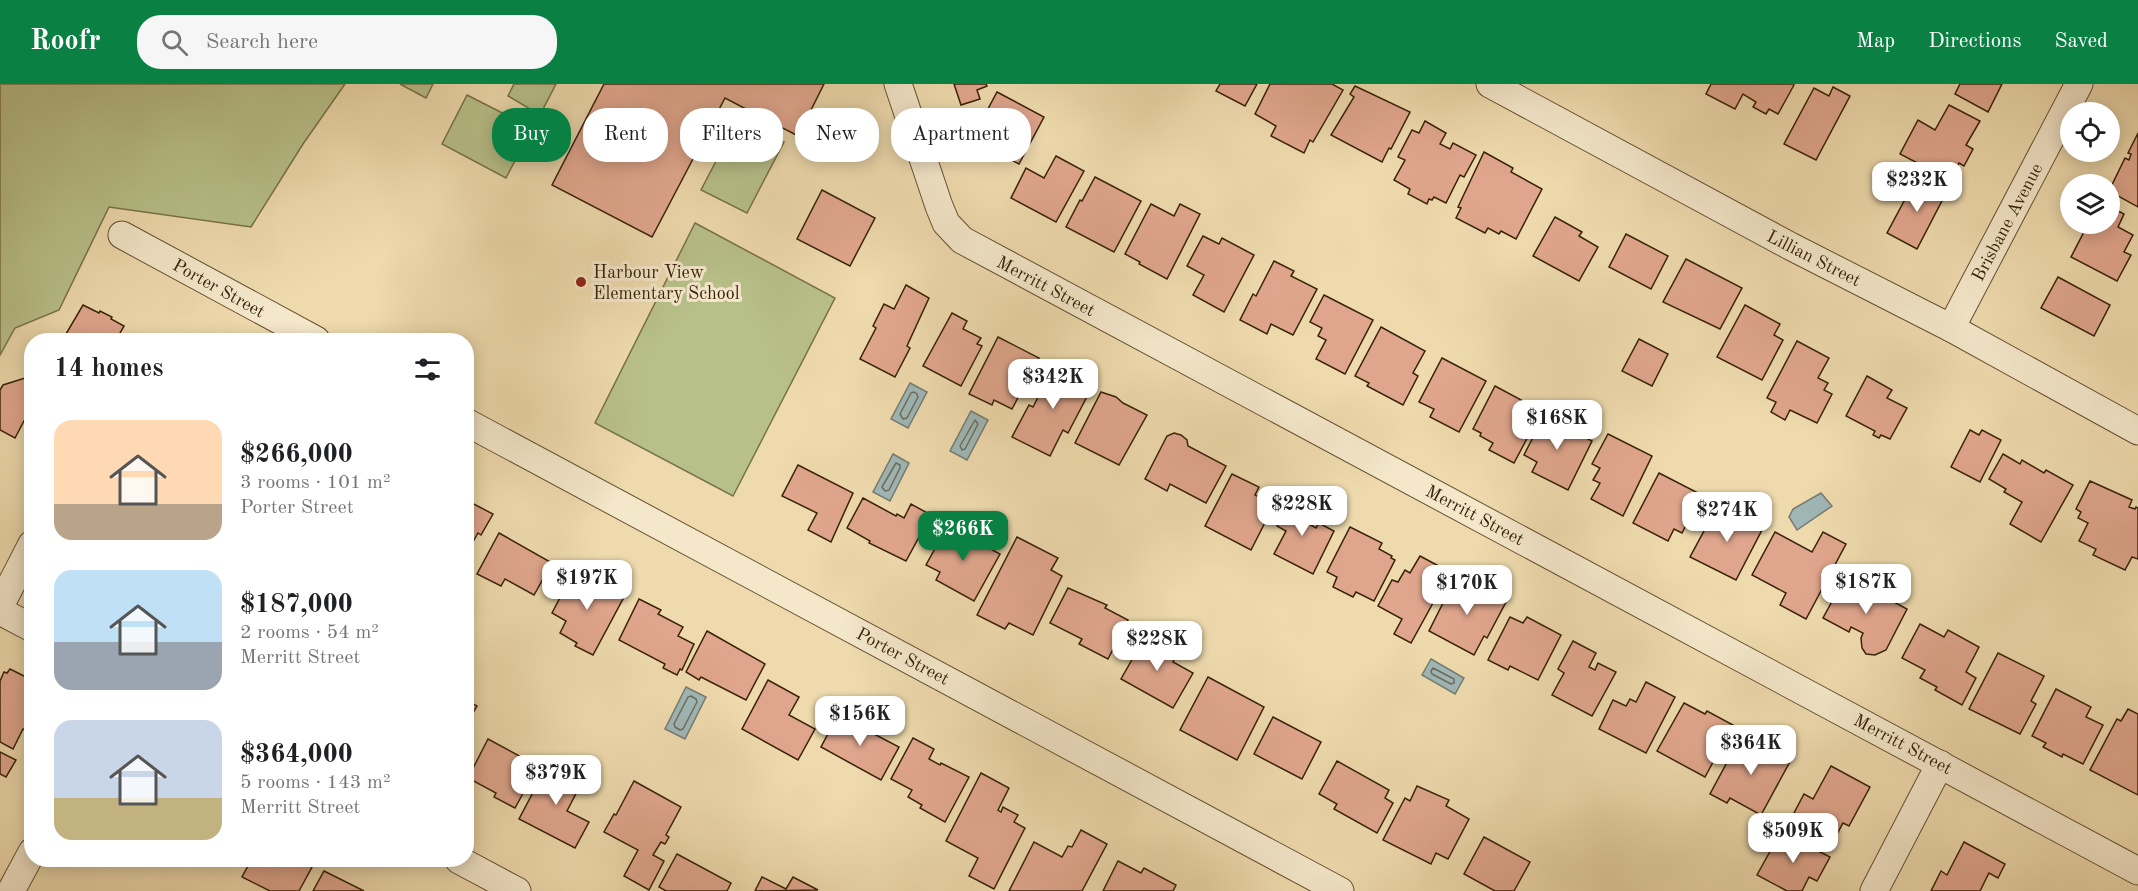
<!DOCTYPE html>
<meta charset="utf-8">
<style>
body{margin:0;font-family:"Old Standard TT",serif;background:#f6f6f6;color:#202124;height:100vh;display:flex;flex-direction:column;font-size:22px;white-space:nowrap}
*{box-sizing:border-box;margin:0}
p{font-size:20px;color:#757577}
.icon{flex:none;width:33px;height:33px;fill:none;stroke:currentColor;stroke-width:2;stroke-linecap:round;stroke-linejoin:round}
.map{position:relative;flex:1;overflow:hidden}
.details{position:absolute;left:24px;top:249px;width:450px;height:534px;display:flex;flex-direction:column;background:#fff;border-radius:24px;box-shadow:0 3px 15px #0003}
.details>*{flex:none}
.guide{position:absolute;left:492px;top:24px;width:570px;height:54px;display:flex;gap:12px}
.fabs{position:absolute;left:2060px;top:18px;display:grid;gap:12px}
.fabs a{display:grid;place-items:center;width:60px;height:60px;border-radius:50%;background:#fff;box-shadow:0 3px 15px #0003;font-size:30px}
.price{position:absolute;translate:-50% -51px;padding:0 14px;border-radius:12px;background:#fff;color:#222;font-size:20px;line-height:39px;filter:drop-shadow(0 2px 3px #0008)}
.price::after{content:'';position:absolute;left:50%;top:36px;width:18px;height:14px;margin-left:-9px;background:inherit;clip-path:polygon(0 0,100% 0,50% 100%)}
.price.selected{background:#0b8043;color:#fff}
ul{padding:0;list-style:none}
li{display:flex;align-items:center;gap:18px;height:150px;padding:0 30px}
li span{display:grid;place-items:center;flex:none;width:168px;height:120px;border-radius:18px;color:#555}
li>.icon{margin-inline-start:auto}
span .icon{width:72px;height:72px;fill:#fffc;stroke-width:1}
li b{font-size:26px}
h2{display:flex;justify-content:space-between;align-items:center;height:72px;padding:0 30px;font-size:26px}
.tag{padding:0 21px;border-radius:24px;background:#fff;box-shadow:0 3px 15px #0003;font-size:21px;line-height:54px}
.tag.selected{background:#0b8043;color:#fff}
header{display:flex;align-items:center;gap:36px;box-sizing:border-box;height:84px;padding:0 30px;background:#0b8043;color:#fff}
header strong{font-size:28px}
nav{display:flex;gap:33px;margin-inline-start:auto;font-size:21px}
.search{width:420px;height:54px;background:#f6f6f6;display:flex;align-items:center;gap:15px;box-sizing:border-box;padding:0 21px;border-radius:24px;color:#757577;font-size:22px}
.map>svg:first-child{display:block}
</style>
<header>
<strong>Roofr</strong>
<div class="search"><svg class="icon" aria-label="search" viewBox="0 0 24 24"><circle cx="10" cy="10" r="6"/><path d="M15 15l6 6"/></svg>Search here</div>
<nav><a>Map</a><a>Directions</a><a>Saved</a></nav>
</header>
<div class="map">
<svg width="2138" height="807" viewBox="0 0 2138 807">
<rect width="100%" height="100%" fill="#eedaad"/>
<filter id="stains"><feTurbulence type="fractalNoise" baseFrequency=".00333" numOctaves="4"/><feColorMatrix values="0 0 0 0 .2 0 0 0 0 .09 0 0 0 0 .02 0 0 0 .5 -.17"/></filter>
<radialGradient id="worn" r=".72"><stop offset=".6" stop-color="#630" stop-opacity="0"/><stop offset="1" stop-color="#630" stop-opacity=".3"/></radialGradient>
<g fill="#b8c08a" stroke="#787149" stroke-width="1.5">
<path d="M 0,0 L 345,0 L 303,60 L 251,143 L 109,123 L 59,226 L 15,244 L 0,271 Z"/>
<path d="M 400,0 L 433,0 L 426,14 Z"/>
<path d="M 514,0 L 556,0 L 540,31 L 508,12 Z"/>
<path d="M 467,11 L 532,44 L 506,94 L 442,60 Z"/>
<path d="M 738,35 L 784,58 L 747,129 L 701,106 Z"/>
<path d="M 695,139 L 835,214 L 733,412 L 595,339 Z"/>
</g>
<g fill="#9fb7b6" stroke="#767b70" stroke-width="1.5">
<path d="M 910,299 L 927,308 L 908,344 L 891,335 Z"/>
<path d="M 971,327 L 988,336 L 967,376 L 950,367 Z"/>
<path d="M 893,370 L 909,379 L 890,417 L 873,408 Z"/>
<path d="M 1821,409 L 1832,422 L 1797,446 L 1789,433 L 1793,425 Z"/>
<path d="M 1431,575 L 1464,594 L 1455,610 L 1422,591 Z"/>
<path d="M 686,603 L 706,613 L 685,655 L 665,645 Z"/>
</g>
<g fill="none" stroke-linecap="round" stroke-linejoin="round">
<g stroke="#6c6c5f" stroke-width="1.5">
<path d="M 914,308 L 917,310 L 918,313 L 907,334 L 903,335 L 900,330 L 911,309 Z"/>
<path d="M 975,336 L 978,340 L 965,365 L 962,366 L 960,362 Z"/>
<path d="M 896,379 L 900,381 L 900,384 L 889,406 L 885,407 L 882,403 Z"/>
<path d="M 1433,584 L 1454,595 L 1454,599 L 1451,600 L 1432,590 L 1431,587 Z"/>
<path d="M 691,612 L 696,615 L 697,618 L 683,645 L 680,646 L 675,643 L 674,640 L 688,613 Z"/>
</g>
</g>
<g fill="#e0a68d" stroke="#382208" stroke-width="1.5">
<path d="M 604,0 L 824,0 L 798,52 L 725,14 L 652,153 L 552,101 Z"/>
<path d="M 954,0 L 986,0 L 987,2 L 977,6 L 980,15 L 961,21 Z"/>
<path d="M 1220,0 L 1257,0 L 1245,22 L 1216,7 Z"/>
<path d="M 1270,0 L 1332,0 L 1343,6 L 1313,58 L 1310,56 L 1304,69 L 1271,52 L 1276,42 L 1255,30 Z"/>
<path d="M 1711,0 L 1793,0 L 1794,1 L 1778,30 L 1769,25 L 1766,30 L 1753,23 L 1756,18 L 1743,10 L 1735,25 L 1706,10 Z"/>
<path d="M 1960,0 L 2002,0 L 1988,28 L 1955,10 Z"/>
<path d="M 1355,2 L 1410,28 L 1391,65 L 1389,64 L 1382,78 L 1331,51 L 1354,13 L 1350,10 Z"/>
<path d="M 1833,3 L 1850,12 L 1816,76 L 1784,60 L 1814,4 L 1829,12 Z"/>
<path d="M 997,8 L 1044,33 L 1019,80 L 992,66 L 995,62 L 974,51 Z"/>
<path d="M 1949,21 L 1980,37 L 1966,61 L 1973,65 L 1964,82 L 1959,79 L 1950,96 L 1900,70 L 1918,36 L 1935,46 Z"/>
<path d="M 1425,37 L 1446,49 L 1440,60 L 1450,65 L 1453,59 L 1476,71 L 1464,93 L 1460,91 L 1446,119 L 1434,113 L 1432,116 L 1429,115 L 1427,120 L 1408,110 L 1410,105 L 1394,96 L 1405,76 L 1398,73 L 1412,46 L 1419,49 Z"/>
<path d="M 2138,49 L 2138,123 L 2109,107 L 2125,74 L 2129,76 L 2131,70 L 2128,69 Z"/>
<path d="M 1484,68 L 1513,84 L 1511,88 L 1542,105 L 1516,155 L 1501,147 L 1499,150 L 1488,144 L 1485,149 L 1456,134 L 1461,124 L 1458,123 Z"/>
<path d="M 1056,72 L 1084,87 L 1056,138 L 1011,114 L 1026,84 L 1044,94 Z"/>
<path d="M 1095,93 L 1141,117 L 1114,168 L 1066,143 L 1080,116 L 1082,117 Z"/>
<path d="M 1917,93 L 1946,109 L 1917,165 L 1887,149 Z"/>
<path d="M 822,106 L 875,134 L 850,182 L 797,155 Z"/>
<path d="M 1151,120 L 1174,132 L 1180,120 L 1200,130 L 1167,195 L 1139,180 L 1140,178 L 1125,170 Z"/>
<path d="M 2109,122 L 2124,130 L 2118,143 L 2133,151 L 2124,168 L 2131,171 L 2117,197 L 2071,173 L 2088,140 L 2109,140 Z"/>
<path d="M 1555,133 L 1582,148 L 1579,152 L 1598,163 L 1579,197 L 1533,172 Z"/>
<path d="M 1626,150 L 1668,172 L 1651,205 L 1609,183 Z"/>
<path d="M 1203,152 L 1219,160 L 1222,154 L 1254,171 L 1224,228 L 1193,211 L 1204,191 L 1187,182 Z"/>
<path d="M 1686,175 L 1742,204 L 1720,245 L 1663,218 Z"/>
<path d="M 1274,177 L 1294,187 L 1291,192 L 1317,205 L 1293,251 L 1271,240 L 1267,250 L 1240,236 L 1253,210 L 1256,212 Z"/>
<path d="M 2058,193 L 2110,221 L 2094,252 L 2041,224 Z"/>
<path d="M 906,201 L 929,214 L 907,262 L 910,264 L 895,293 L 860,275 L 876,244 L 873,242 L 884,220 L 894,225 Z"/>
<path d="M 1324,211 L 1373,236 L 1345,290 L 1316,275 L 1326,256 L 1318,252 L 1322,244 L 1310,238 Z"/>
<path d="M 83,221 L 99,229 L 100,227 L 112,233 L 111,235 L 124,242 L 116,256 L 63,255 Z"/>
<path d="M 1745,221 L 1780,240 L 1774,251 L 1783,256 L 1762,296 L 1717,273 Z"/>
<path d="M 952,229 L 967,237 L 963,245 L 981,254 L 977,260 L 982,262 L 961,302 L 923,282 Z"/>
<path d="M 1381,243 L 1425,267 L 1413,289 L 1418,292 L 1403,321 L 1367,302 L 1369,299 L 1355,292 Z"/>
<path d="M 998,253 L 1039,274 L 1012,325 L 994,316 L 992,321 L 969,310 Z"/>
<path d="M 1639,255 L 1668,270 L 1652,302 L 1622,287 Z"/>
<path d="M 1797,257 L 1829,274 L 1818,294 L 1828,299 L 1824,306 L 1832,310 L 1817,339 L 1790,326 L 1785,336 L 1771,328 L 1776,318 L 1767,314 Z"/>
<path d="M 1442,274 L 1486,297 L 1459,348 L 1430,333 L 1434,325 L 1419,318 Z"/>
<path d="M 1055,279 L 1094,299 L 1068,349 L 1063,346 L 1050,372 L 1012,353 L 1029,321 L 1033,323 Z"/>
<path d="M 1867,292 L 1892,306 L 1887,314 L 1907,324 L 1890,355 L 1881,351 L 1879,354 L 1873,351 L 1875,347 L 1846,332 Z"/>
<path d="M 25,294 L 32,297 L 32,331 L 28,337 L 25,335 L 15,354 L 0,346 L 0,306 L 3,301 Z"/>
<path d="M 1495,302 L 1538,325 L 1528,343 L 1532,345 L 1514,379 L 1489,366 L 1493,359 L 1480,352 L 1481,349 L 1473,345 Z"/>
<path d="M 1101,308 L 1116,313 L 1123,319 L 1147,331 L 1119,381 L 1075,359 Z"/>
<path d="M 1546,328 L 1565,337 L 1563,342 L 1592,357 L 1568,406 L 1532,388 L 1537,378 L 1524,371 Z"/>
<path d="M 1970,346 L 1979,351 L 1982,346 L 2001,356 L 1980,398 L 1951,383 Z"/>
<path d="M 1174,349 L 1181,351 L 1187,356 L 1188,362 L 1226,382 L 1206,419 L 1170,400 L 1167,407 L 1145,395 L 1167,352 Z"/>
<path d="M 1608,350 L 1652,372 L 1623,432 L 1591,415 L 1600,399 L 1593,396 L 1600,384 L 1592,380 Z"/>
<path d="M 2003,370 L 2020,380 L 2022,376 L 2044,389 L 2046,386 L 2073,401 L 2041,458 L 2010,440 L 2022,418 L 2004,408 L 2006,405 L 1989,395 Z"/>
<path d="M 798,381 L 853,409 L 831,458 L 808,446 L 817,429 L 782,412 Z"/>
<path d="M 1659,389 L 1702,411 L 1682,449 L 1674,445 L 1668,457 L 1633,439 Z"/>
<path d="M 1232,390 L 1259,403 L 1255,411 L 1274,421 L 1251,466 L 1205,442 Z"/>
<path d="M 2090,397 L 2132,416 L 2129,423 L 2135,425 L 2136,423 L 2138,424 L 2138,475 L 2132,473 L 2125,486 L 2093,471 L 2096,465 L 2079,457 L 2088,439 L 2078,434 L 2081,428 L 2076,425 Z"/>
<path d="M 1292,413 L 1316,425 L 1309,440 L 1316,444 L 1319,439 L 1334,447 L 1313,490 L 1274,470 L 1286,447 L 1277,442 Z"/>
<path d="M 863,414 L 896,432 L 897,430 L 904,434 L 911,420 L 931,431 L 906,477 L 869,459 L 870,457 L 847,444 Z"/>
<path d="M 466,416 L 493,430 L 481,451 L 478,449 L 466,470 Z"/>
<path d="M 1718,421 L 1763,444 L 1736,496 L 1690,473 Z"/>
<path d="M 948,441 L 971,454 L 973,451 L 989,460 L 987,463 L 1000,470 L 974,517 L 936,496 L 940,488 L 926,481 Z"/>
<path d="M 1350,443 L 1382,459 L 1379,465 L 1392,472 L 1391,474 L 1395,476 L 1374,517 L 1356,508 L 1353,513 L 1333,503 L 1337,493 L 1327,488 Z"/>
<path d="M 1775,448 L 1812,468 L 1823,448 L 1846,460 L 1806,535 L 1780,521 L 1786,509 L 1752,491 Z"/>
<path d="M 499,449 L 552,479 L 534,511 L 505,495 L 501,502 L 477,490 Z"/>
<path d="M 1017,453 L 1058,474 L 1051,486 L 1062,492 L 1033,551 L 1009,539 L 1005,545 L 977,531 Z"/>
<path d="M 1420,472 L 1450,488 L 1411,559 L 1394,550 L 1402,535 L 1378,522 L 1392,496 L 1398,498 L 1405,486 L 1410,489 Z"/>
<path d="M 574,487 L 624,513 L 593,571 L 575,562 L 577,559 L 560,549 L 566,537 L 552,529 Z"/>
<path d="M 1846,492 L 1907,525 L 1886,566 L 1875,571 L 1866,570 L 1862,564 L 1861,554 L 1863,549 L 1851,543 L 1849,548 L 1823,534 Z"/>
<path d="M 1455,495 L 1473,505 L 1474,502 L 1506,518 L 1487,554 L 1484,552 L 1474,571 L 1429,547 Z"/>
<path d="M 1068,504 L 1107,521 L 1105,524 L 1128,536 L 1108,575 L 1079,560 L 1082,555 L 1050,539 Z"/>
<path d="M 639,515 L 661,526 L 658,530 L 683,543 L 678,552 L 694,560 L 682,586 L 680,585 L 677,591 L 663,584 L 665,580 L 619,556 Z"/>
<path d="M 1510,533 L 1523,539 L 1527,533 L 1561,551 L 1538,596 L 1510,582 L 1508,586 L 1488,576 Z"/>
<path d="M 1920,540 L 1944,553 L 1948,546 L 1979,563 L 1966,588 L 1976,594 L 1962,621 L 1935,606 L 1937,603 L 1920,594 L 1925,586 L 1902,574 Z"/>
<path d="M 707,547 L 765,580 L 746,616 L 701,593 L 699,596 L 686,588 Z"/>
<path d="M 1146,551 L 1178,569 L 1173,578 L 1193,589 L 1173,624 L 1121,595 Z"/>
<path d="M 1573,557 L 1596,569 L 1589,583 L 1595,586 L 1598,579 L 1616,588 L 1592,632 L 1552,611 L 1564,589 L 1558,585 Z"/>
<path d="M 1998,569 L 2044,592 L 2031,617 L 2036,620 L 2020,650 L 1969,625 Z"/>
<path d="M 10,585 L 32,596 L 32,646 L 30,648 L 23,645 L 13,665 L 0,658 L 0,597 L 4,588 L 7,589 Z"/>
<path d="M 1208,593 L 1264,623 L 1237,676 L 1180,646 Z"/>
<path d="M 768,596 L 799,613 L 789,631 L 815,645 L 798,676 L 742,645 Z"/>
<path d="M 1646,598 L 1675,613 L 1646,669 L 1599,645 L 1613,616 L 1626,622 L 1630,615 L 1636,618 Z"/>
<path d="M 2056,605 L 2091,623 L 2086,633 L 2103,641 L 2083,680 L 2063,670 L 2062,673 L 2043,663 L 2046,659 L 2032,652 Z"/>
<path d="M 466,616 L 477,622 L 470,634 L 473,636 L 466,648 Z"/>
<path d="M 1684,619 L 1705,630 L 1707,627 L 1733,641 L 1705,693 L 1657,667 Z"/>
<path d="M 2128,625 L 2138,630 L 2138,711 L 2090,686 L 2117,635 L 2121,637 Z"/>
<path d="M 838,631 L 899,663 L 881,696 L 821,663 Z"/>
<path d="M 1273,633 L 1321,658 L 1302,695 L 1254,670 Z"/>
<path d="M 913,654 L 934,665 L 929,675 L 940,681 L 941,679 L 969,693 L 945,738 L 920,724 L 922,721 L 908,713 L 912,706 L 891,695 Z"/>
<path d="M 488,655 L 538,682 L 515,724 L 494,713 L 496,709 L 468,694 Z"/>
<path d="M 1739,656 L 1760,667 L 1765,659 L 1792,674 L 1761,731 L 1730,714 L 1727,719 L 1710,710 Z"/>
<path d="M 0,668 L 16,676 L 6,693 L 0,690 Z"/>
<path d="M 1337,677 L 1389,706 L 1385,714 L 1393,719 L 1377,749 L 1334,725 L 1337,720 L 1319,710 Z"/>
<path d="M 549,678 L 583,696 L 567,727 L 589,738 L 575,764 L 519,735 Z"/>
<path d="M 1831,682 L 1870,703 L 1849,742 L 1843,739 L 1836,752 L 1794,729 L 1804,710 L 1813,715 Z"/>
<path d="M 981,689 L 1009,704 L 998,726 L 1001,728 L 1003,723 L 1018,731 L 1014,738 L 1025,744 L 994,805 L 969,792 L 978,774 L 946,757 Z"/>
<path d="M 634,697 L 681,723 L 666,751 L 669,753 L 665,760 L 661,758 L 653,771 L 664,777 L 649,806 L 624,792 L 638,766 L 604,748 L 614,730 L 616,731 Z"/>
<path d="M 1417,702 L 1449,716 L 1446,722 L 1469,735 L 1448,775 L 1436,769 L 1431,780 L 1383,756 L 1405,714 L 1410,717 Z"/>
<path d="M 1081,746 L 1107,760 L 1082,807 L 1009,807 L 1034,758 L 1062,773 L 1068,762 L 1072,763 Z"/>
<path d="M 1786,750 L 1830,773 L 1817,797 L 1809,793 L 1802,807 L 1787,807 L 1757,791 L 1778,753 L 1783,756 Z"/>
<path d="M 1484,753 L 1530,778 L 1514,807 L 1495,807 L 1464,790 Z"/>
<path d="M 1964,758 L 2005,780 L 1998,794 L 1989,789 L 1980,807 L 1931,807 L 1941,787 L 1947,791 Z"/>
<path d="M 677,770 L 731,799 L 727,807 L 666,807 L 659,803 Z"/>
<path d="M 239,776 L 297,776 L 312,783 L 299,807 L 270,807 L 242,793 L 249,780 Z"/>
<path d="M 1118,777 L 1141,789 L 1144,784 L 1176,801 L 1173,807 L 1103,807 Z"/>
<path d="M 324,787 L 364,807 L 313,807 Z"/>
<path d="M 762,793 L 786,805 L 793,793 L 818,806 L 755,807 Z"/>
</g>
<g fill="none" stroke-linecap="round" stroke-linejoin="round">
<g stroke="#665031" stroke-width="29">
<g id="minor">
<path d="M 898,0 L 939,122 L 946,139 L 962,156 L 2138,787"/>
<path d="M 1490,0 L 1790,162 L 1951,244 L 2138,347"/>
<path d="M 122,151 L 316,256"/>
<path d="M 1951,244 L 2079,0"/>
<path d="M 466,338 L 1340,807"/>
<path d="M 0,522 L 32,460"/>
<path d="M 0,527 L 32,544"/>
<path d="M 459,776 L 517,807"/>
<path d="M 11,807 L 32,768"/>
<path d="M 1874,807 L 1940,680"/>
</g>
</g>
<use href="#minor" stroke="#f4e7ca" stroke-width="27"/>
</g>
<circle fill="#8f2418" stroke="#f4e7ca" stroke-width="2" cx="581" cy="198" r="6"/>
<g text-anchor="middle" stroke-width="6" stroke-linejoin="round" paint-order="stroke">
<g font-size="18" fill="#382208" stroke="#f4e7ca">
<text transform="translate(2007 138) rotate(-62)" y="6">Brisbane Avenue</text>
<text transform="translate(1814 174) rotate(27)" y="6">Lillian Street</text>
<text transform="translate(1046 202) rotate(28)" y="6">Merritt Street</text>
<text transform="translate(219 204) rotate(29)" y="6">Porter Street</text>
<text transform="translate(1475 431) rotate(28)" y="6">Merritt Street</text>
<text transform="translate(903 572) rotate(28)" y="6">Porter Street</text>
<text transform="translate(1903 660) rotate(28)" y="6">Merritt Street</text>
</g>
<g font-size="18" fill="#382208" stroke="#f4e7ca" text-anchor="start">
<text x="593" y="194">Harbour View<tspan x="593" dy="21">Elementary School</tspan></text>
</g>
</g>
<rect width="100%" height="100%" filter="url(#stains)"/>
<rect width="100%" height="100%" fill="url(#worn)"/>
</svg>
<div class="fabs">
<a><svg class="icon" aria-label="locate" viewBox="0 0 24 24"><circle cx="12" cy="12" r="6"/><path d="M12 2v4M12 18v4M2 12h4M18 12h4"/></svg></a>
<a><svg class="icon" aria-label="layers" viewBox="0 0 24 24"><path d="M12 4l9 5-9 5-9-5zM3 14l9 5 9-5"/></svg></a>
</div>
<b class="price" style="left:1917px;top:129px">$232K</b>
<b class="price" style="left:1053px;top:326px">$342K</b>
<b class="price" style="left:1557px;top:367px">$168K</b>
<b class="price" style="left:1302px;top:453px">$228K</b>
<b class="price" style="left:1727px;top:459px">$274K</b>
<b class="price selected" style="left:963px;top:478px">$266K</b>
<b class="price" style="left:587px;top:527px">$197K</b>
<b class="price" style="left:1866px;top:531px">$187K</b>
<b class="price" style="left:1467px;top:532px">$170K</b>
<b class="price" style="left:1157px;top:588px">$228K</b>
<b class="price" style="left:860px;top:663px">$156K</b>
<b class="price" style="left:1751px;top:692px">$364K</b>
<b class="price" style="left:556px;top:722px">$379K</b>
<b class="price" style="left:1793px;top:780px">$509K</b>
<div class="guide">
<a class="tag selected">Buy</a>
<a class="tag">Rent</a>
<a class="tag">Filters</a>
<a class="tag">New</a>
<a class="tag">Apartment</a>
</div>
<section class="details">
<h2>14 homes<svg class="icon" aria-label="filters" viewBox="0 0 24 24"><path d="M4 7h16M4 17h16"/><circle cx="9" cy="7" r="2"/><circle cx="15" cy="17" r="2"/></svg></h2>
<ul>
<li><span style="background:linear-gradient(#ffd9b3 70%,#b9a48a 0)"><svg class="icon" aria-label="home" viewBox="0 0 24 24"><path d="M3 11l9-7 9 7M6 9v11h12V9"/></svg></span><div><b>$266,000</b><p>3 rooms · 101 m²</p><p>Porter Street</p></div></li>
<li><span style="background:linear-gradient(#bfe0f5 60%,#9aa5b1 0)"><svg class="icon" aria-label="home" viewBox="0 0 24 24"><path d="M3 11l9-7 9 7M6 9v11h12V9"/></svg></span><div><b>$187,000</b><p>2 rooms · 54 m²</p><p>Merritt Street</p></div></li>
<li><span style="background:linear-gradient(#c9d6e8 65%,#c2b280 0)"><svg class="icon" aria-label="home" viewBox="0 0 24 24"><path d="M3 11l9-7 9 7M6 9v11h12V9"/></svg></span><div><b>$364,000</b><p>5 rooms · 143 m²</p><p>Merritt Street</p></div></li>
</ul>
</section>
</div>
